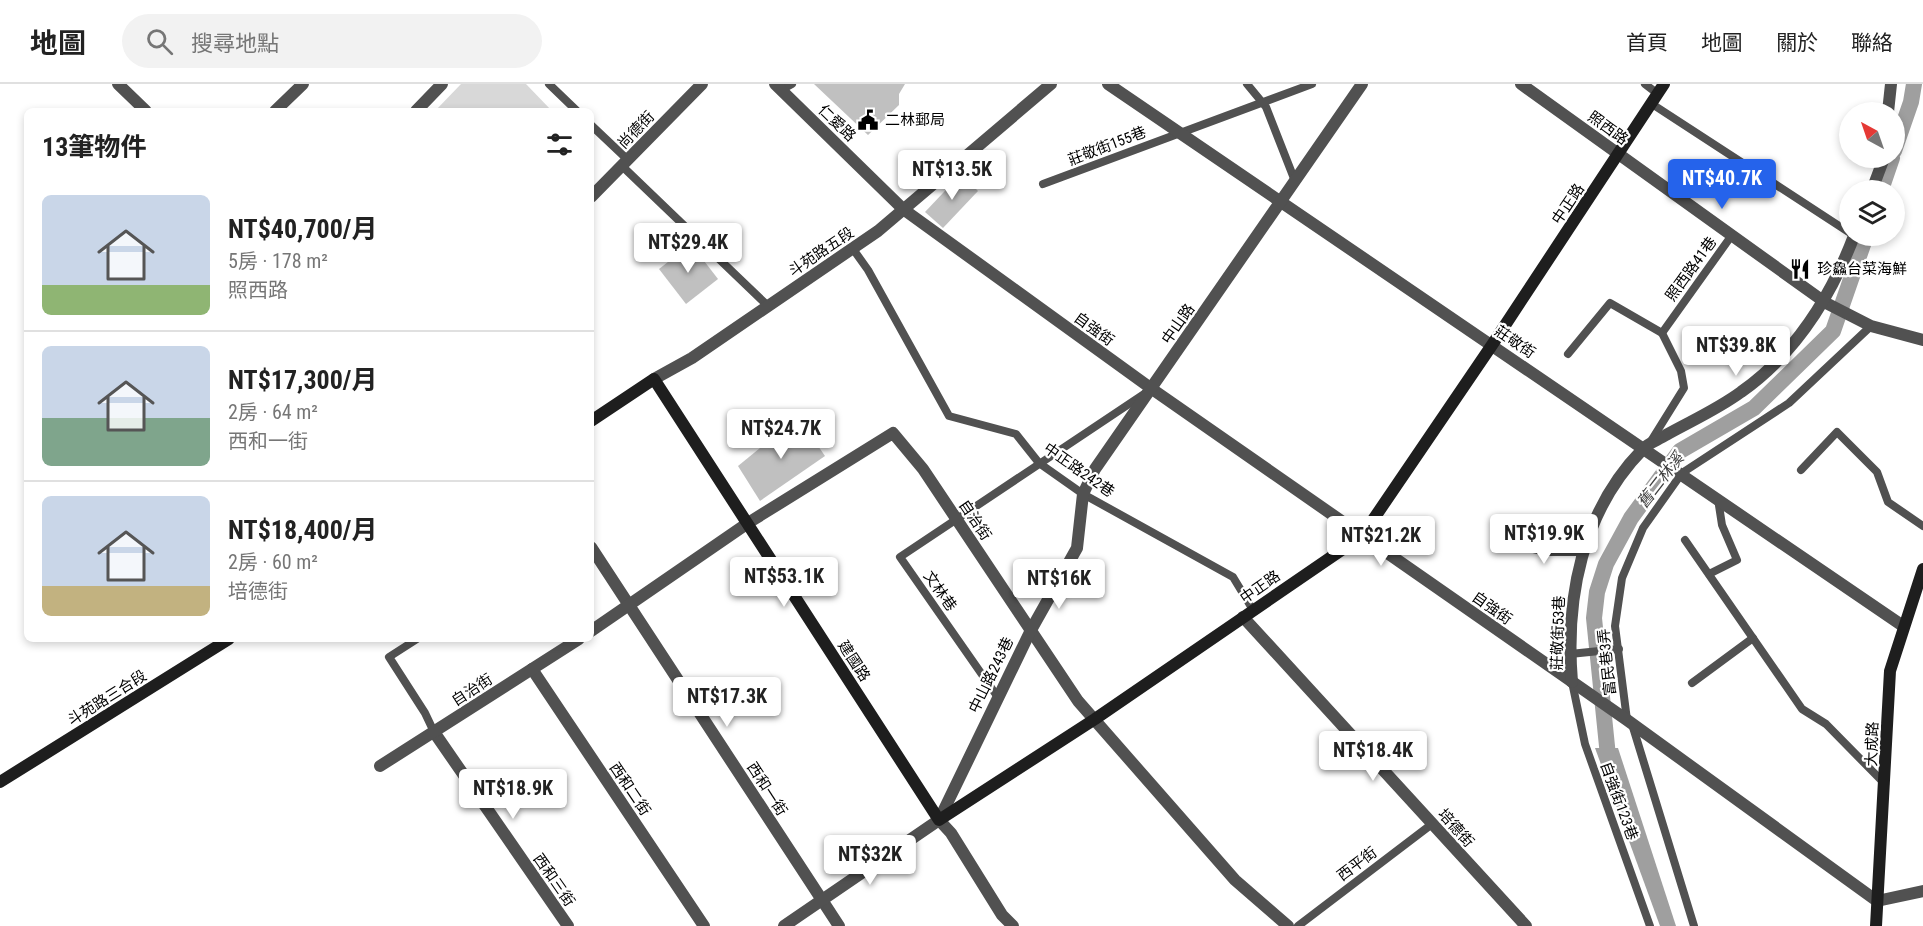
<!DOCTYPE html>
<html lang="zh-TW">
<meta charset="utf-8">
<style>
body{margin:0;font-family:"Roboto Condensed","Noto Sans TC",sans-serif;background:#f2f2f2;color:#222;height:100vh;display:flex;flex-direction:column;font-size:22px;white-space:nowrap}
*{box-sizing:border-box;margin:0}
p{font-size:20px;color:#767676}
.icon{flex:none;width:33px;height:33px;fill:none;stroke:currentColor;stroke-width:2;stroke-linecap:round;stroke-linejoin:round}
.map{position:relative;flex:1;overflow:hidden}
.side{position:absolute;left:24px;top:24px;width:570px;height:534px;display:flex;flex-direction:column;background:#fff;border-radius:9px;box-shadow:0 3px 9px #0003}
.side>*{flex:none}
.needle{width:39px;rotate:320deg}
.controls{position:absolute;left:1839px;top:18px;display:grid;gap:12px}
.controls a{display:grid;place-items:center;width:66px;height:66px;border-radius:50%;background:#fff;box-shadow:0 3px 9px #0003;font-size:30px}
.price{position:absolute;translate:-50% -51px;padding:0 14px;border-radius:6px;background:#fff;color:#222;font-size:20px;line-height:39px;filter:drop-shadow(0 2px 3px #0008)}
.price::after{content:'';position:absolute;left:50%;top:36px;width:18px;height:14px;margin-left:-9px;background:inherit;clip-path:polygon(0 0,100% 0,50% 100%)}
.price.on{background:#2563eb;color:#fff}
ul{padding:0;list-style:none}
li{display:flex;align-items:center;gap:18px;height:150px;padding:0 18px}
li+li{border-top:2px solid #e0e0e0}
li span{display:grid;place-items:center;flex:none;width:168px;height:120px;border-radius:9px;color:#555}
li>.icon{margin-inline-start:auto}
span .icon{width:72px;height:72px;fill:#fffc;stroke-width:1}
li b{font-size:26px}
h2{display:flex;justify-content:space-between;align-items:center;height:72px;padding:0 18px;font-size:26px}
header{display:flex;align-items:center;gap:36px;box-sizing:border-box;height:84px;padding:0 30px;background:#fff;border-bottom:2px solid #e0e0e0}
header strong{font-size:28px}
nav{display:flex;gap:33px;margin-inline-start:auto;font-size:21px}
.search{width:420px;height:54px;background:#f2f2f2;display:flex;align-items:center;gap:15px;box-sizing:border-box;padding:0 21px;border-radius:33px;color:#767676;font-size:22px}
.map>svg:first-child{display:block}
</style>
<header>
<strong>地圖</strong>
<div class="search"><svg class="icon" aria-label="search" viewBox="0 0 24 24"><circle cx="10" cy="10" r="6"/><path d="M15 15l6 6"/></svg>搜尋地點</div>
<nav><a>首頁</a><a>地圖</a><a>關於</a><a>聯絡</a></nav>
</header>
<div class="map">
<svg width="1923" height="842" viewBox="0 0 1923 842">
<rect width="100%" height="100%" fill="#fff"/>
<path fill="#d8d8d8" d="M 461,0 L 526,0 L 552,27 L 435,27 Z"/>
<path fill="#9f9f9f" d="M 1595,664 L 1618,664 L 1676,842 L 1660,842 Z"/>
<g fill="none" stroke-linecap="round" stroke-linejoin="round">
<g stroke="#9f9f9f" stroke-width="16">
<path d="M 1894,67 L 1911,18 L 1914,0"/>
<path d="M 1881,106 L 1892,74"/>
<path d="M 1613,686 L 1608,672 L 1594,534 L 1597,508 L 1606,480 L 1631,434 L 1680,367 L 1754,324 L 1833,247 L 1866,152"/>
</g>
</g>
<g fill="#c0c0c0">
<path d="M 814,0 L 905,0 L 899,10 L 899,21 L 868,51 Z"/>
<path d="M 961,90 L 978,107 L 943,144 L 925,128 Z"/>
<path d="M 691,160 L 718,195 L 686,220 L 659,185 Z"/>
<path d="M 798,333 L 825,372 L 760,417 L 738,382 Z"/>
</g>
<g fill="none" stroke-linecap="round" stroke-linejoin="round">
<g stroke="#515151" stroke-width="8">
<path d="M 549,0 L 577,27"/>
<path d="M 1247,0 L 1266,23 L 1295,97"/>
<path d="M 1645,0 L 1658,10"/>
<path d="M 781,6 L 792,0"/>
<path d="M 1652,20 L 1850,149"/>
<path d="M 591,41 L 628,76"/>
<path d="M 622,82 L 768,222"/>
<path d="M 1043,100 L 1312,0"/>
<path d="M 853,165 L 868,186 L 949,332 L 1016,350 L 1039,379 L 1083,410 L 1233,493 L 1253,526"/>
<path d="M 1568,270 L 1610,219 L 1662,249 L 1732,151"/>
<path d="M 1651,357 L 1684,304 L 1681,287 L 1662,249"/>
<path d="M 1801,386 L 1837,348 L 1877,388 L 1888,418 L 1923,442"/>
<path d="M 1685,456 L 1802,625 L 1826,640 L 1885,700"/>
<path d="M 1709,490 L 1737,476 L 1722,441 L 1718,415"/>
<path d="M 417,555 L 389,573 L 425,629 L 434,648"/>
<path d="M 1570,570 L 1619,565"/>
<path d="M 1572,598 L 1585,660 L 1650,842"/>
<path d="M 1692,599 L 1753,554"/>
<path d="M 997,612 L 900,473 L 1144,310"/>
<path d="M 1627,636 L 1615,542 L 1622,494 L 1643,444 L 1682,389 L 1789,319 L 1871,242"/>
<path d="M 1632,640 L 1694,842"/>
<path d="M 1298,842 L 1432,740"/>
</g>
<g stroke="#515151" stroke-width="12">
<path d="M 118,0 L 146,27"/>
<path d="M 775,0 L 903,125 L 1152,305 L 1627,636 L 1877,817 L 1923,807"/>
<path d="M 1108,0 L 1903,542"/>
<path d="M 1521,0 L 1826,219 L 1871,242 L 1923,256"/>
<path d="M 275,27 L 303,0"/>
<path d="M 416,27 L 442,0"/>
<path d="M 1888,28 L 1891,0"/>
<path d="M 1872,106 L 1884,74"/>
<path d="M 591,113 L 702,0"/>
<path d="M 654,295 L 692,274 L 878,147 L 1051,0"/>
<path d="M 1510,458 L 1547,466 L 1584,466"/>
<path d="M 591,463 L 839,842"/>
<path d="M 1243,533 L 1526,842"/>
<path d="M 591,547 L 748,439 L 893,349 L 923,385 L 1078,617 L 1235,796 L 1288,842"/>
<path d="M 532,585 L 704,842"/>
<path d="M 1572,598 C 1565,514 1582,427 1643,365 C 1648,359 1658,356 1666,351 C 1691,337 1718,325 1741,308 C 1795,270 1831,212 1854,152"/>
<path d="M 434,648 L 568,842"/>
<path d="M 380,682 L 579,555"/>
<path d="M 939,736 L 951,749 L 1002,831 L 1013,842"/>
<path d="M 784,842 L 939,736 L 1031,546 L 1077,464 L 1083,410 L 1095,385 L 1362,0"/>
</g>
<g stroke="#1e1e1e" stroke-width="12">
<path d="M 591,337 L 654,295 L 939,736 L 1095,635 L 1362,452 L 1492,261 L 1664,0"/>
<path d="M 0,698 L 229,555"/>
<path d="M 1876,842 L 1890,587 L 1923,485"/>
</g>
</g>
<defs>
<g id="civic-bare" transform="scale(1.62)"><path d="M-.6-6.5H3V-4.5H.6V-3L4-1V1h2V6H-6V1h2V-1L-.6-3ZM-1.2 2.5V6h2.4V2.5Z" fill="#000" stroke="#fff" stroke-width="2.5" paint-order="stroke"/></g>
<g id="restaurant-bare" transform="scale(1.62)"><path d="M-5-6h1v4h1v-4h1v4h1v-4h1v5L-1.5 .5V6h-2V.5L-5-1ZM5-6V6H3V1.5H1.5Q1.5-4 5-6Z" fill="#000" stroke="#fff" stroke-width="2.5" paint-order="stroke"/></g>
</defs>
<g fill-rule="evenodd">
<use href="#civic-bare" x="868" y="36"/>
<use href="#restaurant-bare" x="1800" y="185"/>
</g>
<g text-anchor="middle" stroke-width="4.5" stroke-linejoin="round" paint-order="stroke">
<g font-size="15" fill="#000" stroke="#fff" text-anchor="start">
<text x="885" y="41">二林郵局</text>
<text x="1817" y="190">珍鱻台菜海鮮</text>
</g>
<g font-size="15" fill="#000" stroke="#fff">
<text transform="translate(837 39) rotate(44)" y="5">仁愛路</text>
<text transform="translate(1608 44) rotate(36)" y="5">照西路</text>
<text transform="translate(636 46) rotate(-46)" y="5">尚德街</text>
<text transform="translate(1107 62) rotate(-21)" y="5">莊敬街155巷</text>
<text transform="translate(1568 120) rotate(-56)" y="5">中正路</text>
<text transform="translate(821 168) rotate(-34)" y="5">斗苑路五段</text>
<text transform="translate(1691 185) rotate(-54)" y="5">照西路41巷</text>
<text transform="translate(1178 240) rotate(-55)" y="5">中山路</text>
<text transform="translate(1094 245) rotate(36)" y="5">自強街</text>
<text transform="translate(1515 258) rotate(34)" y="5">莊敬街</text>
<text transform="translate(1079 386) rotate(35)" y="5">中正路242巷</text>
<text transform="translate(975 436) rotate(56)" y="5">自治街</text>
<text transform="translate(1260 503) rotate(-35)" y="5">中正路</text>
<text transform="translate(940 507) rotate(55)" y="5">文林巷</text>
<text transform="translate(1492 524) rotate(35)" y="5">自強街</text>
<text transform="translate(1558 549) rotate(-88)" y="5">莊敬街53巷</text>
<text transform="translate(854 577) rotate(57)" y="5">建國路</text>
<text transform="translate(1607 578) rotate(-96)" y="5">富民巷3弄</text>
<text transform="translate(991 591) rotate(-64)" y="5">中山路243巷</text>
<text transform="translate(472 606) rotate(-33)" y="5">自治街</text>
<text transform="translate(107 614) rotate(-32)" y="5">斗苑路三合段</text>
<text transform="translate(1872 660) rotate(-88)" y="5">大成路</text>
<text transform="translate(630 705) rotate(56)" y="5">西和二街</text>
<text transform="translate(767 705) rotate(57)" y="5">西和一街</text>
<text transform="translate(1619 717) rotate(70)" y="5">自強街123巷</text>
<text transform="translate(1456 744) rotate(48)" y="5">培德街</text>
<text transform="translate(1357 780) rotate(-37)" y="5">西平街</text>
<text transform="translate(554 796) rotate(55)" y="5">西和三街</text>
</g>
<g font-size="16" font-style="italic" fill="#404040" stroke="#fff">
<text transform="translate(1660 396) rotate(-52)" y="6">舊二林溪</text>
</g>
</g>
</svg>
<div class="controls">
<a><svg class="needle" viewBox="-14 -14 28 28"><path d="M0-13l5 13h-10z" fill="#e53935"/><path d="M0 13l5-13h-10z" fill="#767676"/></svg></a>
<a><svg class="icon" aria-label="layers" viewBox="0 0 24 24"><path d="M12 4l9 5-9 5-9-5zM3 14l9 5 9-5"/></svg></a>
</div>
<b class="price" style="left:952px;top:117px">NT$13.5K</b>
<b class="price on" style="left:1722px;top:126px">NT$40.7K</b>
<b class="price" style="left:688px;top:190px">NT$29.4K</b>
<b class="price" style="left:1736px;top:293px">NT$39.8K</b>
<b class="price" style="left:781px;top:376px">NT$24.7K</b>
<b class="price" style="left:1544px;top:481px">NT$19.9K</b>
<b class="price" style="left:1381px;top:483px">NT$21.2K</b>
<b class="price" style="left:784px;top:524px">NT$53.1K</b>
<b class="price" style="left:1059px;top:526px">NT$16K</b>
<b class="price" style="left:727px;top:644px">NT$17.3K</b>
<b class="price" style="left:1373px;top:698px">NT$18.4K</b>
<b class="price" style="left:513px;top:736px">NT$18.9K</b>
<b class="price" style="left:870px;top:802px">NT$32K</b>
<section class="side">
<h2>13筆物件<svg class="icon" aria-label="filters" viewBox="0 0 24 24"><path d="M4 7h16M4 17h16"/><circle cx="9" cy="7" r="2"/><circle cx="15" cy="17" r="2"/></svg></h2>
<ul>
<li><span style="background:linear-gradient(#c9d6e8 75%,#8fb573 0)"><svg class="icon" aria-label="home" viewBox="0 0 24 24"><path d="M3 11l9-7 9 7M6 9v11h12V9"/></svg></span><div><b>NT$40,700/月</b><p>5房 · 178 m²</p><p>照西路</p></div></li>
<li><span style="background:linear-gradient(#c9d6e8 60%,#7fa58c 0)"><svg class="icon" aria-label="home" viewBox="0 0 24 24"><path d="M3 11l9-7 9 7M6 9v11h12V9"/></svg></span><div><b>NT$17,300/月</b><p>2房 · 64 m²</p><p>西和一街</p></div></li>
<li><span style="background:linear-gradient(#c9d6e8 75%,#c2b280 0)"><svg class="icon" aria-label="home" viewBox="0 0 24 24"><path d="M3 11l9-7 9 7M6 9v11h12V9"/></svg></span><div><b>NT$18,400/月</b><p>2房 · 60 m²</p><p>培德街</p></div></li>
</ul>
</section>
</div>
